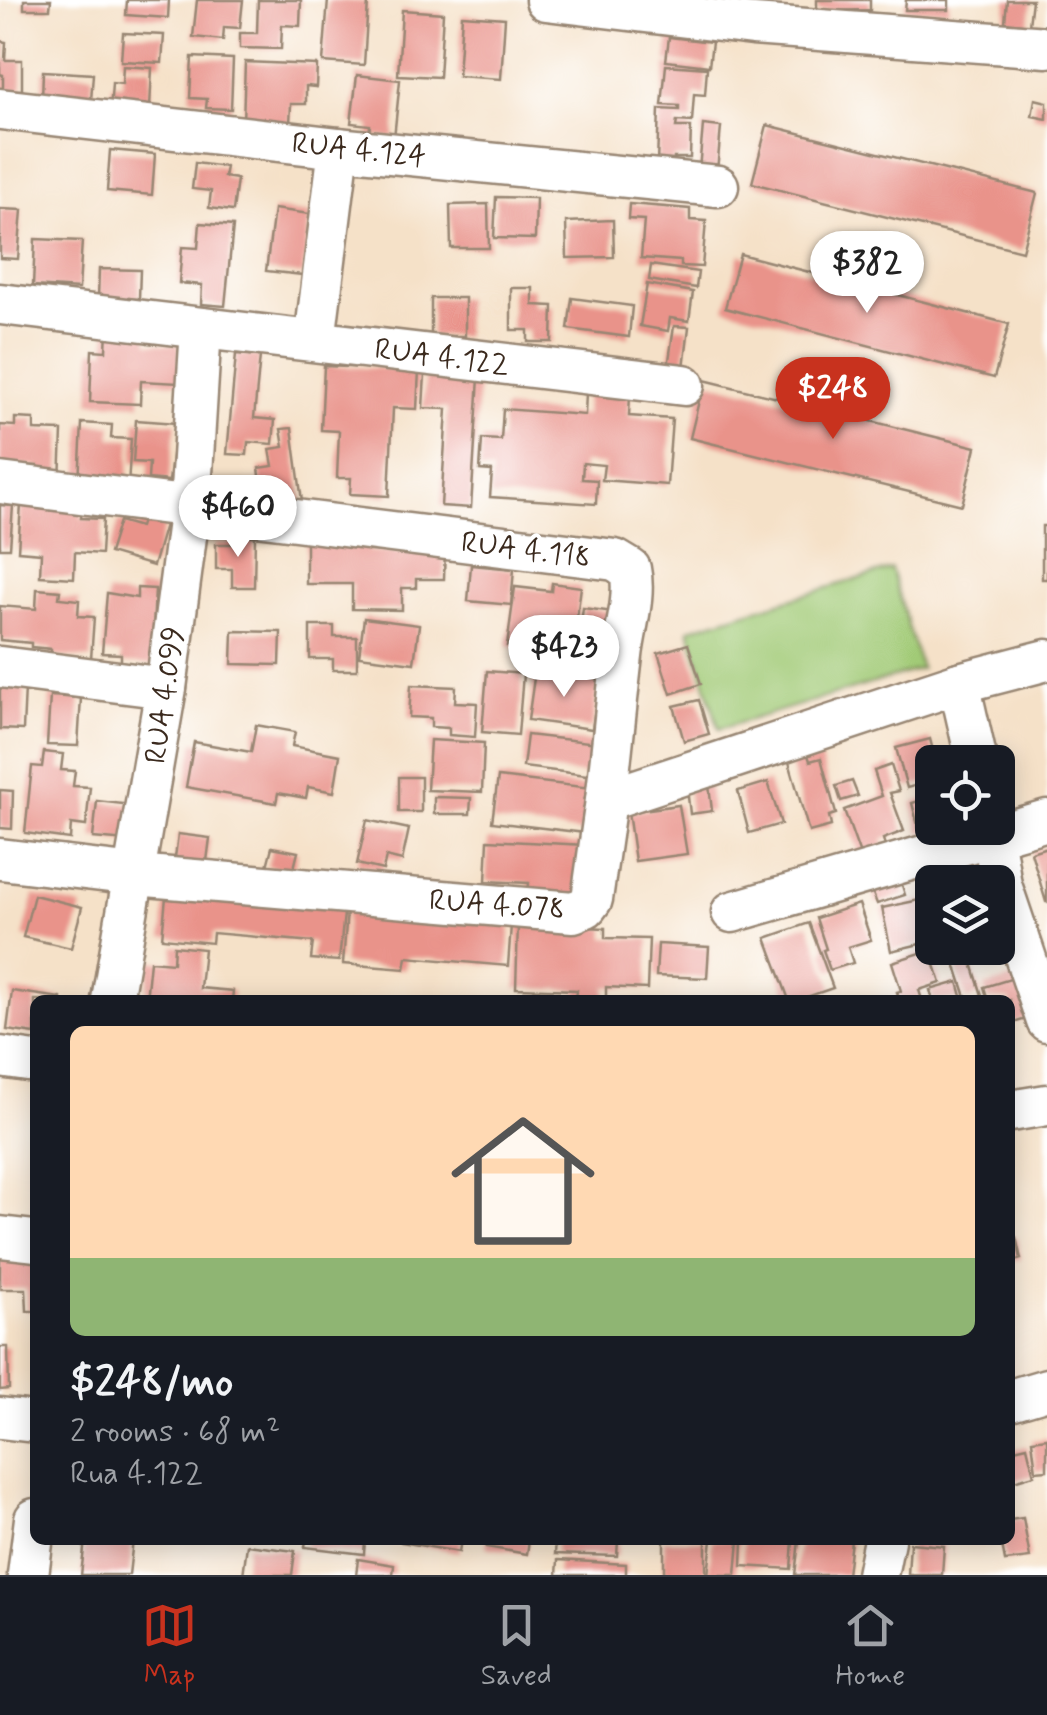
<!DOCTYPE html>
<meta charset="utf-8">
<style>
body{margin:0;font-family:Mynerve,sans-serif;background:#20242c;color:#f1f3f6;height:100vh;display:flex;flex-direction:column;font-size:38px;white-space:nowrap}
*{box-sizing:border-box;margin:0}
p{font-size:32px;color:#9ea1a6}
.icon{flex:none;width:55px;height:55px;fill:none;stroke:currentColor;stroke-width:2;stroke-linecap:round;stroke-linejoin:round}
.map{position:relative;flex:1;overflow:hidden}
.panel{position:absolute;left:30px;top:995px;width:985px;height:550px;display:flex;flex-direction:column;background:#171b24;border-radius:15px;box-shadow:0 5px 25px #0003}
.panel>*{flex:none}
.buttons{position:absolute;left:915px;top:745px;display:grid;gap:20px}
.buttons a{display:grid;place-items:center;width:100px;height:100px;border-radius:15px;background:#171b24;box-shadow:0 5px 25px #0003;font-size:50px}
.price{position:absolute;translate:-50% -85px;padding:0 22px;border-radius:35px;background:#fff;color:#222;font-size:32px;line-height:65px;filter:drop-shadow(0 2px 5px #0008)}
.price::after{content:'';position:absolute;left:50%;top:60px;width:30px;height:22px;margin-left:-15px;background:inherit;clip-path:polygon(0 0,100% 0,50% 100%)}
.price.current{background:#c8321e;color:#fff}
ul{padding:0;list-style:none}
li{display:grid;align-content:center;gap:20px;height:530px;padding:0 40px}
li span{display:grid;place-items:center;height:310px;border-radius:15px;color:#555}
li>.icon{margin-inline-start:auto}
span .icon{width:180px;height:180px;fill:#fffc;stroke-width:1}
li b{font-size:42px}
.tabs{display:flex;justify-content:space-around;align-items:center;height:140px;border-top:2px solid #363941;background:#171b24;font-size:28px;color:#9ea1a6}
.tabs a{display:grid;justify-items:center;gap:5px}
.tabs .current{color:#c8321e}
.map>svg:first-child{display:block}
</style>
<div class="map">
<svg width="1047" height="1575" viewBox="0 0 1047 1575">
<rect width="100%" height="100%" fill="#fff"/>
<filter id="ink" filterUnits="userSpaceOnUse"><feTurbulence type="fractalNoise" baseFrequency=".01" numOctaves="2"/><feDisplacementMap in="SourceGraphic" scale="20" xChannelSelector="R" yChannelSelector="G"/><feConvolveMatrix kernelMatrix="1 2 1 2 8 2 1 2 1" color-interpolation-filters="sRGB"/></filter>
<filter id="wash" filterUnits="userSpaceOnUse"><feTurbulence type="fractalNoise" baseFrequency=".0048" numOctaves="4" result="noise"/><feDisplacementMap in="SourceGraphic" scale="40" xChannelSelector="R" yChannelSelector="G"/><feGaussianBlur stdDeviation="2.25" result="paint"/><feColorMatrix in="noise" values="0 0 0 0 0 0 0 0 0 0 0 0 0 0 0 0 0 1.4 0 .05"/><feComposite in="paint" operator="in"/></filter>
<g filter="url(#wash)">
<rect width="100%" height="100%" fill="#f5e1c8"/>
<path fill="#a1ca76" stroke="#6e7a4a" stroke-width="2.5" d="M 891,569 L 921,669 L 719,729 L 689,629 Z"/>
<g id="blocks">
<g fill="#e9938a">
<path d="M 24,0 L 51,0 L 50,9 L 24,9 Z"/>
<path d="M 127,0 L 169,0 L 168,18 L 126,15 Z"/>
<path d="M 197,0 L 243,0 L 240,28 L 224,27 L 223,40 L 193,37 Z"/>
<path d="M 258,0 L 301,0 L 300,26 L 282,25 L 281,49 L 240,48 L 240,33 L 257,33 Z"/>
<path d="M 328,0 L 368,2 L 364,65 L 323,62 Z"/>
<path d="M 817,0 L 870,0 L 870,10 L 817,11 Z"/>
<path d="M 906,0 L 949,0 L 949,10 L 905,10 Z"/>
<path d="M 1007,0 L 1032,0 L 1029,25 L 1005,22 Z"/>
<path d="M 402,10 L 443,13 L 439,77 L 398,75 Z"/>
<path d="M 462,15 L 505,18 L 501,79 L 458,76 Z"/>
<path d="M 123,33 L 164,35 L 162,63 L 121,61 Z"/>
<path d="M 669,37 L 712,42 L 709,66 L 666,61 Z"/>
<path d="M 0,41 L 6,42 L 5,60 L 22,60 L 22,90 L 3,90 L 3,75 L 0,74 Z"/>
<path d="M 192,57 L 233,59 L 231,109 L 206,108 L 207,99 L 190,98 Z"/>
<path d="M 245,62 L 317,65 L 316,87 L 306,86 L 306,104 L 291,104 L 290,124 L 243,123 Z"/>
<path d="M 666,65 L 707,68 L 705,95 L 694,94 L 692,122 L 677,121 L 676,127 L 691,127 L 690,158 L 674,158 L 673,165 L 657,163 L 659,109 L 679,110 L 679,106 L 662,105 Z"/>
<path d="M 123,66 L 152,68 L 150,108 L 110,113 L 112,83 L 122,84 Z"/>
<path d="M 43,71 L 93,74 L 91,101 L 42,99 Z"/>
<path d="M 357,75 L 400,80 L 394,138 L 369,136 L 370,125 L 351,123 Z"/>
<path d="M 1035,99 L 1047,102 L 1047,119 L 1032,116 Z"/>
<path d="M 703,125 L 721,127 L 717,171 L 699,170 Z"/>
<path d="M 767,125 L 1037,193 L 1022,251 L 752,183 Z"/>
<path d="M 110,150 L 155,154 L 152,195 L 107,191 Z"/>
<path d="M 195,163 L 226,167 L 224,177 L 237,179 L 233,211 L 209,208 L 211,191 L 192,189 Z"/>
<path d="M 496,197 L 536,198 L 535,239 L 494,238 Z"/>
<path d="M 488,204 L 489,248 L 451,248 L 450,205 Z"/>
<path d="M 629,204 L 690,209 L 690,220 L 706,221 L 702,267 L 681,266 L 681,261 L 641,258 L 644,220 L 628,219 Z"/>
<path d="M 0,209 L 22,210 L 18,259 L 0,258 Z"/>
<path d="M 274,209 L 310,214 L 303,275 L 266,271 Z"/>
<path d="M 613,220 L 614,257 L 567,258 L 566,222 Z"/>
<path d="M 200,223 L 233,226 L 225,306 L 201,304 L 202,285 L 179,283 L 182,247 L 198,248 Z"/>
<path d="M 35,239 L 82,241 L 79,289 L 33,286 Z"/>
<path d="M 740,254 L 1009,324 L 994,378 L 725,308 Z"/>
<path d="M 651,265 L 698,272 L 696,288 L 649,280 Z"/>
<path d="M 99,269 L 140,270 L 139,299 L 98,298 Z"/>
<path d="M 647,284 L 693,292 L 689,321 L 670,318 L 668,331 L 640,326 Z"/>
<path d="M 511,288 L 533,288 L 533,305 L 553,306 L 552,342 L 528,342 L 528,330 L 511,330 Z"/>
<rect x="431" y="298" width="34" height="38"/>
<path d="M 572,298 L 632,306 L 629,337 L 568,329 Z"/>
<path d="M 674,326 L 689,327 L 683,376 L 667,374 Z"/>
<path d="M 107,329 L 148,331 L 148,343 L 180,345 L 179,383 L 141,381 L 140,404 L 90,402 L 92,350 L 106,351 Z"/>
<path d="M 236,354 L 260,356 L 254,418 L 275,420 L 273,444 L 248,442 L 247,455 L 227,454 Z"/>
<path d="M 324,366 L 419,370 L 417,409 L 393,408 L 389,496 L 350,494 L 351,478 L 337,478 L 339,431 L 321,430 Z"/>
<path d="M 425,374 L 479,377 L 471,508 L 441,506 L 447,409 L 423,408 Z"/>
<path d="M 704,380 L 976,447 L 962,505 L 690,438 Z"/>
<path d="M 586,392 L 630,394 L 629,416 L 672,419 L 667,485 L 602,480 L 604,465 L 583,463 L 582,479 L 597,480 L 596,504 L 490,497 L 492,471 L 480,470 L 482,439 L 501,440 L 503,409 L 585,415 Z"/>
<path d="M 15,418 L 34,419 L 34,430 L 62,431 L 60,483 L 36,482 L 37,466 L 16,465 L 0,469 L 0,425 L 15,426 Z"/>
<path d="M 136,420 L 176,423 L 169,481 L 148,479 L 149,463 L 133,462 Z"/>
<path d="M 82,423 L 112,425 L 111,438 L 131,439 L 128,486 L 79,483 Z"/>
<path d="M 292,428 L 302,501 L 264,506 L 259,468 L 273,466 L 270,449 L 284,447 L 281,429 Z"/>
<path d="M 21,504 L 82,508 L 81,518 L 103,519 L 101,554 L 75,552 L 74,578 L 40,576 L 41,553 L 18,551 Z"/>
<path d="M 0,505 L 13,506 L 10,548 L 0,548 Z"/>
<path d="M 144,514 L 166,521 L 153,566 L 109,553 L 119,521 L 140,527 Z"/>
<rect x="1042" y="526" width="5" height="53"/>
<path d="M 232,536 L 255,536 L 254,587 L 232,587 L 232,569 L 216,569 L 216,544 L 232,544 Z"/>
<path d="M 306,540 L 370,541 L 369,551 L 415,552 L 445,546 L 444,579 L 416,579 L 416,588 L 402,588 L 402,610 L 352,609 L 352,584 L 306,584 Z"/>
<path d="M 471,565 L 514,569 L 511,605 L 468,601 Z"/>
<path d="M 552,583 L 581,587 L 572,655 L 507,646 L 515,587 L 551,591 Z"/>
<path d="M 137,588 L 155,589 L 153,629 L 162,630 L 159,665 L 121,663 L 121,654 L 102,653 L 107,593 L 137,598 Z"/>
<path d="M 37,589 L 60,591 L 59,598 L 79,600 L 78,616 L 94,617 L 91,659 L 51,656 L 51,649 L 31,647 L 31,643 L 0,640 L 0,606 L 36,609 Z"/>
<path d="M 583,608 L 622,613 L 614,673 L 575,668 Z"/>
<path d="M 364,618 L 419,625 L 414,663 L 359,656 Z"/>
<path d="M 310,626 L 334,626 L 334,637 L 357,637 L 357,670 L 333,670 L 333,659 L 310,659 Z"/>
<path d="M 233,631 L 281,632 L 280,665 L 232,664 Z"/>
<path d="M 688,644 L 701,684 L 671,694 L 658,653 Z"/>
<path d="M 487,671 L 523,674 L 518,735 L 482,732 Z"/>
<path d="M 535,671 L 599,679 L 592,729 L 528,720 Z"/>
<path d="M 411,685 L 456,687 L 455,702 L 477,703 L 475,737 L 449,735 L 449,728 L 431,727 L 431,718 L 409,717 Z"/>
<path d="M 0,687 L 25,688 L 23,730 L 0,729 Z"/>
<path d="M 50,696 L 81,698 L 78,746 L 47,745 Z"/>
<path d="M 699,700 L 709,734 L 684,741 L 674,706 Z"/>
<path d="M 256,725 L 295,732 L 292,746 L 340,755 L 334,792 L 308,787 L 306,798 L 278,793 L 276,803 L 186,787 L 194,742 L 251,752 Z"/>
<path d="M 527,735 L 598,743 L 595,776 L 523,767 Z"/>
<path d="M 930,739 L 936,762 L 932,762 L 932,781 L 907,788 L 896,748 Z"/>
<path d="M 430,740 L 484,743 L 482,792 L 427,790 Z"/>
<path d="M 44,752 L 63,754 L 61,770 L 75,771 L 73,786 L 90,787 L 86,826 L 71,824 L 70,839 L 25,833 L 32,766 L 42,767 Z"/>
<path d="M 807,752 L 810,761 L 821,758 L 836,814 L 829,816 L 831,826 L 809,832 L 788,758 Z"/>
<path d="M 891,765 L 899,791 L 890,793 L 904,831 L 883,839 L 885,846 L 860,855 L 844,810 L 882,796 L 874,771 Z"/>
<rect x="399" y="777" width="22" height="35"/>
<path d="M 498,777 L 600,789 L 594,834 L 492,822 Z"/>
<path d="M 852,781 L 858,796 L 841,801 L 836,786 Z"/>
<path d="M 768,782 L 781,824 L 749,833 L 738,791 Z"/>
<path d="M 709,785 L 712,811 L 690,814 L 687,788 Z"/>
<path d="M 0,790 L 13,791 L 12,829 L 0,828 Z"/>
<path d="M 434,797 L 471,798 L 470,814 L 434,814 Z"/>
<path d="M 932,797 L 932,829 L 920,833 L 912,803 Z"/>
<path d="M 97,801 L 132,805 L 128,841 L 93,838 Z"/>
<path d="M 679,805 L 687,854 L 635,861 L 628,812 Z"/>
<path d="M 367,820 L 409,829 L 402,861 L 386,857 L 383,870 L 357,864 Z"/>
<path d="M 178,834 L 210,838 L 206,869 L 174,866 Z"/>
<path d="M 488,840 L 586,845 L 584,900 L 528,897 L 529,883 L 486,881 Z"/>
<path d="M 272,847 L 298,852 L 293,872 L 267,866 Z"/>
<path d="M 1047,847 L 1047,902 L 1046,902 L 1031,852 Z"/>
<path d="M 901,882 L 905,895 L 877,904 L 872,891 Z"/>
<path d="M 167,887 L 345,904 L 339,961 L 311,959 L 313,942 L 213,933 L 212,943 L 162,938 Z"/>
<path d="M 34,895 L 82,907 L 71,948 L 23,937 Z"/>
<path d="M 348,897 L 511,925 L 508,966 L 407,957 L 405,969 L 343,964 Z"/>
<path d="M 924,899 L 932,941 L 891,951 L 882,908 Z"/>
<path d="M 859,904 L 871,940 L 848,947 L 853,963 L 830,970 L 823,950 L 826,949 L 816,918 Z"/>
<path d="M 809,923 L 833,988 L 798,1000 L 789,1000 L 766,938 Z"/>
<path d="M 518,924 L 605,928 L 605,938 L 649,939 L 647,989 L 606,987 L 606,1000 L 576,1000 L 577,990 L 516,988 Z"/>
<path d="M 658,944 L 709,947 L 707,978 L 656,976 Z"/>
<path d="M 174,946 L 204,949 L 200,988 L 233,991 L 232,1000 L 146,1000 L 150,961 L 173,963 Z"/>
<path d="M 950,948 L 987,948 L 969,954 L 982,995 L 967,1000 Z"/>
<path d="M 930,950 L 941,983 L 919,990 L 922,1000 L 899,1000 L 897,992 L 901,991 L 892,962 Z"/>
<path d="M 1020,976 L 1033,1017 L 1010,1024 L 1010,1000 L 988,1000 L 984,987 Z"/>
<path d="M 958,982 L 963,1000 L 933,1000 L 930,990 Z"/>
<path d="M 12,991 L 61,998 L 61,1000 L 35,1000 L 35,1034 L 7,1030 Z"/>
<path d="M 1016,1237 L 1021,1259 L 1010,1262 L 1010,1239 Z"/>
<path d="M 0,1250 L 35,1250 L 35,1311 L 27,1311 L 26,1289 L 0,1289 Z"/>
<path d="M 0,1347 L 8,1347 L 9,1389 L 0,1390 Z"/>
<path d="M 1047,1438 L 1047,1470 L 1036,1471 L 1032,1440 Z"/>
<path d="M 1027,1446 L 1034,1475 L 1010,1482 L 1010,1450 Z"/>
<path d="M 1023,1518 L 1030,1558 L 1005,1561 L 1001,1540 L 1010,1540 L 1010,1520 Z"/>
<path d="M 85,1540 L 133,1540 L 129,1575 L 81,1575 Z"/>
<path d="M 306,1540 L 365,1540 L 364,1554 L 305,1547 Z"/>
<path d="M 401,1540 L 461,1540 L 459,1552 L 401,1542 Z"/>
<path d="M 487,1540 L 529,1540 L 527,1554 L 486,1547 Z"/>
<path d="M 556,1540 L 618,1540 L 617,1556 L 555,1554 Z"/>
<rect x="664" y="1540" width="42" height="35"/>
<path d="M 712,1540 L 739,1540 L 736,1575 L 708,1575 Z"/>
<path d="M 743,1540 L 793,1540 L 791,1569 L 742,1566 Z"/>
<path d="M 799,1540 L 851,1540 L 847,1575 L 795,1575 Z"/>
<path d="M 910,1543 L 944,1546 L 942,1575 L 908,1575 Z"/>
<path d="M 247,1545 L 295,1551 L 292,1575 L 243,1575 Z"/>
<path d="M 358,1559 L 394,1565 L 393,1575 L 356,1575 Z"/>
<path d="M 558,1560 L 626,1564 L 626,1575 L 557,1575 Z"/>
</g>
</g>
</g>
<g filter="url(#ink)">
<use href="#blocks" fill-opacity="0" stroke="#988673" stroke-width="2.5"/>
<g fill="none" stroke-linecap="round" stroke-linejoin="round">
<g stroke="#988673" stroke-width="45">
<g id="minor">
<path d="M 546,0 L 753,25 L 1047,47"/>
<path d="M 0,109 L 339,148 L 718,186"/>
<path d="M 0,304 L 684,385"/>
<path d="M 315,340 L 339,148"/>
<path d="M 0,483 L 615,560 L 630,569 C 636,597 625,628 622,656 C 616,704 612,752 606,800"/>
<path d="M 0,667 L 166,688"/>
<path d="M 959,683 L 977,762"/>
<path d="M 992,828 L 1001,885 L 1047,1021"/>
<path d="M 0,859 L 135,875 L 573,912 L 586,907 L 592,899 L 606,800 L 959,683 L 1047,660"/>
<path d="M 732,912 L 1047,820"/>
<path d="M 112,1000 L 166,688 L 190,506 L 201,328"/>
<path d="M 0,1057 L 35,1062"/>
<path d="M 1010,1111 L 1047,1105"/>
<path d="M 0,1237 L 35,1241"/>
<path d="M 1010,1400 L 1047,1389"/>
<path d="M 0,1418 L 35,1422"/>
<path d="M 28,1575 L 35,1519"/>
<path d="M 877,1575 L 884,1540"/>
</g>
</g>
<use href="#minor" stroke="#fff" stroke-width="40"/>
</g>
</g>
<g text-anchor="middle" stroke-width="8" stroke-linejoin="round" paint-order="stroke">
<g font-size="30" fill="#3b2a1e" stroke="#fff">
<text transform="translate(359 149) rotate(6)" y="10">RUA 4.124</text>
<text transform="translate(442 356) rotate(7)" y="10">RUA 4.122</text>
<text transform="translate(526 549) rotate(7)" y="10">RUA 4.118</text>
<text transform="translate(164 695) rotate(-82)" y="10">RUA 4.099</text>
<text transform="translate(497 904) rotate(4)" y="10">RUA 4.078</text>
</g>
</g>
</svg>
<div class="buttons">
<a><svg class="icon" aria-label="locate" viewBox="0 0 24 24"><circle cx="12" cy="12" r="6"/><path d="M12 2v4M12 18v4M2 12h4M18 12h4"/></svg></a>
<a><svg class="icon" aria-label="layers" viewBox="0 0 24 24"><path d="M12 4l9 5-9 5-9-5zM3 14l9 5 9-5"/></svg></a>
</div>
<b class="price" style="left:867px;top:316px">$382</b>
<b class="price current" style="left:833px;top:442px">$248</b>
<b class="price" style="left:238px;top:560px">$460</b>
<b class="price" style="left:564px;top:700px">$423</b>
<section class="panel">
<ul>
<li><span style="background:linear-gradient(#ffd9b3 75%,#8fb573 0)"><svg class="icon" aria-label="home" viewBox="0 0 24 24"><path d="M3 11l9-7 9 7M6 9v11h12V9"/></svg></span><div><b>$248/mo</b><p>2 rooms · 68 m²</p><p>Rua 4.122</p></div></li>
</ul>
</section>
</div>
<nav class="tabs">
<a class="current"><svg class="icon" aria-label="map" viewBox="0 0 24 24"><path d="M3 6l6-2 6 2 6-2v14l-6 2-6-2-6 2zM9 4v14M15 6v14"/></svg>Map</a>
<a><svg class="icon" aria-label="saved" viewBox="0 0 24 24"><path d="M7 4h10v16l-5-4-5 4z"/></svg>Saved</a>
<a><svg class="icon" aria-label="home" viewBox="0 0 24 24"><path d="M3 11l9-7 9 7M6 9v11h12V9"/></svg>Home</a>
</nav>
